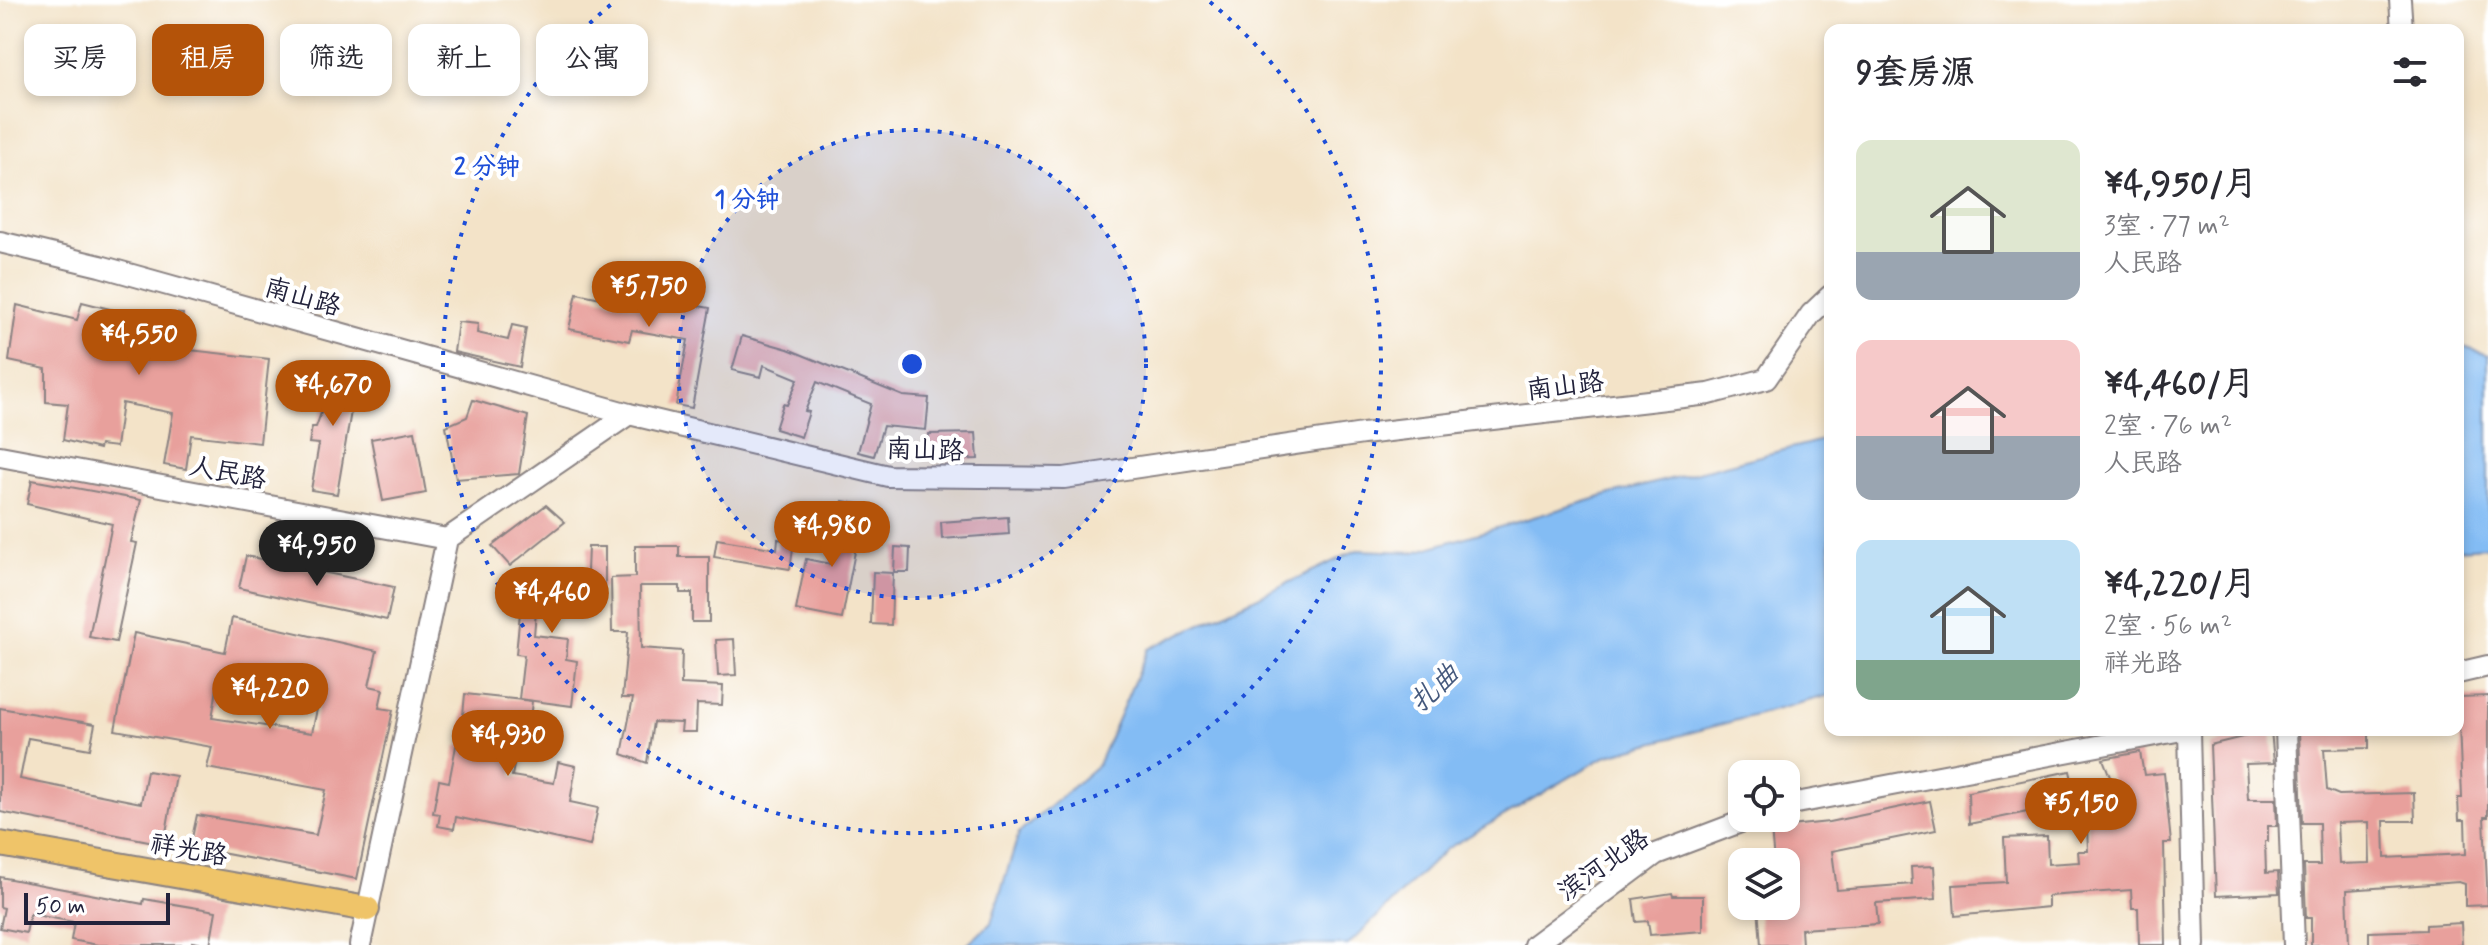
<!DOCTYPE html>
<html lang="zh">
<meta charset="utf-8">
<style>
body{margin:0;font-family:Mynerve,"LXGW WenKai TC",sans-serif;background:#f2f2f3;color:#2b2b33;height:100vh;display:flex;flex-direction:column;font-size:30px;white-space:nowrap}
*{box-sizing:border-box;margin:0}
p{font-size:26px;color:#7c7c81}
.icon{flex:none;width:44px;height:44px;fill:none;stroke:currentColor;stroke-width:2;stroke-linecap:round;stroke-linejoin:round}
.map{position:relative;flex:1;overflow:hidden}
.details{position:absolute;left:1824px;top:24px;width:640px;height:712px;display:flex;flex-direction:column;background:#fff;border-radius:16px;box-shadow:0 4px 12px #0003}
.details>*{flex:none}
.banner{position:absolute;left:24px;top:24px;width:760px;height:72px;display:flex;gap:16px}
.tools{position:absolute;left:1728px;top:760px;display:grid;gap:16px}
.tools a{display:grid;place-items:center;width:72px;height:72px;border-radius:16px;background:#fff;box-shadow:0 4px 12px #0003;font-size:40px}
.scale{position:absolute;left:24px;bottom:20px;width:146px;box-sizing:border-box;padding-left:8px;border:4px solid #22223b;border-top:0;font-size:22px;line-height:28px;white-space:nowrap;color:#22223b;-webkit-text-stroke:6px #fff;paint-order:stroke}
.price{position:absolute;translate:-50% -68px;padding:0 18px;border-radius:28px;background:#b45309;color:#fff;font-size:26px;line-height:52px;filter:drop-shadow(0 2px 4px #0008)}
.price::after{content:'';position:absolute;left:50%;top:48px;width:24px;height:18px;margin-left:-12px;background:inherit;clip-path:polygon(0 0,100% 0,50% 100%)}
.price.current{background:#222;color:#fff}
ul{padding:0;list-style:none}
li{display:flex;align-items:center;gap:24px;height:200px;padding:0 32px}
li span{display:grid;place-items:center;flex:none;width:224px;height:160px;border-radius:16px;color:#555}
li>.icon{margin-inline-start:auto}
span .icon{width:96px;height:96px;fill:#fffc;stroke-width:1}
li b{font-size:34px}
h2{display:flex;justify-content:space-between;align-items:center;height:96px;padding:0 32px;font-size:34px}
.pill{padding:0 28px;border-radius:16px;background:#fff;box-shadow:0 4px 12px #0003;font-size:28px;line-height:72px}
.pill.current{background:#b45309;color:#fff}
.map>svg:first-child{display:block}
</style>
<div class="map">
<svg width="2488" height="945" viewBox="0 0 2488 945">
<rect width="100%" height="100%" fill="#fff"/>
<filter id="ink" filterUnits="userSpaceOnUse"><feTurbulence type="fractalNoise" baseFrequency=".0125" numOctaves="2"/><feDisplacementMap in="SourceGraphic" scale="16" xChannelSelector="R" yChannelSelector="G"/><feConvolveMatrix kernelMatrix="1 2 1 2 8 2 1 2 1" color-interpolation-filters="sRGB"/></filter>
<filter id="wash" filterUnits="userSpaceOnUse"><feTurbulence type="fractalNoise" baseFrequency=".006" numOctaves="4" result="noise"/><feDisplacementMap in="SourceGraphic" scale="32" xChannelSelector="R" yChannelSelector="G"/><feGaussianBlur stdDeviation="1.8" result="paint"/><feColorMatrix in="noise" values="0 0 0 0 0 0 0 0 0 0 0 0 0 0 0 0 0 1.4 0 .05"/><feComposite in="paint" operator="in"/></filter>
<g filter="url(#wash)">
<rect width="100%" height="100%" fill="#f3e3c8"/>
<g fill="#83bcf4" stroke="#526f98" stroke-width="2">
<path d="M 2458,345 L 2488,355 L 2488,547 L 2458,549 Z"/>
<path d="M 1830,438 L 1830,695 L 1608,755 L 1445,850 L 1348,945 L 967,945 L 991,923 L 1019,833 L 1098,765 L 1148,649 L 1357,550 L 1415,552 L 1608,495 Z"/>
</g>
<g id="blocks">
<g fill="#e8a09c" fill-rule="evenodd">
<path d="M 577,293 L 648,308 L 649,297 L 710,308 L 692,408 L 676,405 L 688,340 L 632,330 L 629,341 L 569,329 Z"/>
<path d="M 82,302 L 162,322 L 168,313 L 183,314 L 182,328 L 186,329 L 180,349 L 269,359 L 260,443 L 191,435 L 186,469 L 164,465 L 173,413 L 122,403 L 116,447 L 100,445 L 99,449 L 63,440 L 68,404 L 46,402 L 46,369 L 9,361 L 17,305 L 77,320 Z"/>
<path d="M 458,322 L 478,324 L 477,333 L 508,340 L 512,325 L 526,328 L 520,367 L 454,352 Z"/>
<path d="M 742,336 L 788,349 L 903,396 L 929,398 L 926,430 L 883,426 L 874,456 L 858,452 L 871,404 L 817,382 L 805,411 L 809,412 L 801,437 L 775,429 L 783,404 L 787,405 L 798,379 L 764,365 L 761,377 L 732,370 Z"/>
<path d="M 329,365 L 358,370 L 337,494 L 311,490 L 319,444 L 309,443 L 312,427 L 316,427 L 322,410 Z"/>
<path d="M 473,400 L 528,416 L 519,474 L 456,479 L 446,426 L 467,417 Z"/>
<path d="M 415,431 L 426,493 L 383,501 L 371,439 Z"/>
<path d="M 976,433 L 978,459 L 932,460 L 928,456 L 929,434 Z"/>
<path d="M 32,480 L 141,500 L 131,542 L 137,543 L 116,642 L 89,637 L 112,524 L 27,504 Z"/>
<path d="M 843,501 L 864,505 L 842,619 L 796,610 L 806,559 L 830,564 Z"/>
<path d="M 546,505 L 565,522 L 510,566 L 492,546 Z"/>
<path d="M 1008,517 L 1009,534 L 942,539 L 941,522 Z"/>
<path d="M 717,539 L 777,549 L 778,539 L 794,542 L 790,569 L 714,557 Z"/>
<path d="M 635,546 L 679,546 L 679,557 L 709,557 L 709,622 L 692,622 L 692,593 L 680,593 L 680,586 L 640,586 L 641,648 L 682,651 L 681,684 L 723,686 L 722,705 L 697,704 L 696,732 L 681,732 L 682,723 L 653,722 L 647,763 L 622,754 L 633,698 L 622,698 L 628,632 L 612,632 L 611,578 L 635,577 Z"/>
<path d="M 588,547 L 605,547 L 605,588 L 538,587 L 534,635 L 568,639 L 566,659 L 577,661 L 572,706 L 519,699 L 524,655 L 516,654 L 524,572 L 587,572 Z"/>
<path d="M 895,547 L 910,548 L 909,572 L 894,572 Z"/>
<path d="M 246,556 L 394,587 L 387,620 L 239,588 Z"/>
<path d="M 873,572 L 893,573 L 891,625 L 871,624 Z"/>
<path d="M 232,618 L 377,651 L 369,686 L 383,689 L 379,708 L 393,710 L 357,879 L 190,847 L 197,815 L 316,835 L 326,790 L 207,768 L 212,747 L 115,730 L 134,633 L 225,652 ZM 234,674 L 321,690 L 312,733 L 212,718 L 219,677 L 233,680 Z"/>
<path d="M 734,639 L 736,675 L 718,676 L 716,640 Z"/>
<path d="M 465,694 L 532,701 L 528,739 L 519,738 L 512,776 L 554,783 L 558,762 L 576,766 L 570,802 L 598,808 L 590,846 L 456,817 L 454,829 L 438,826 L 440,814 L 433,813 L 439,780 L 449,782 L 456,746 L 460,746 Z"/>
<path d="M 2488,696 L 2488,817 L 2484,817 L 2488,905 L 2465,906 L 2465,884 L 2459,882 L 2347,890 L 2349,945 L 2311,945 L 2311,918 L 2306,918 L 2304,865 L 2320,865 L 2319,823 L 2302,823 L 2299,730 L 2369,730 L 2369,748 L 2324,749 L 2327,790 L 2339,795 L 2414,793 L 2415,821 L 2384,821 L 2385,858 L 2466,854 L 2465,820 L 2459,820 L 2458,798 L 2462,798 L 2458,697 ZM 2369,822 L 2370,863 L 2339,864 L 2337,823 Z"/>
<path d="M 0,708 L 95,724 L 90,749 L 28,738 L 20,779 L 141,803 L 147,771 L 176,776 L 164,844 L 0,812 Z"/>
<path d="M 2271,730 L 2274,763 L 2246,764 L 2248,799 L 2276,799 L 2277,826 L 2268,826 L 2268,841 L 2265,841 L 2266,873 L 2278,872 L 2279,893 L 2216,896 L 2210,745 Z"/>
<path d="M 2140,752 L 2144,775 L 2164,773 L 2171,843 L 2164,843 L 2166,945 L 2139,945 L 2138,908 L 2132,908 L 2131,890 L 2048,896 L 2048,907 L 1955,916 L 1953,885 L 2006,882 L 2004,838 L 2047,836 L 2048,864 L 2079,862 L 2078,851 L 2088,851 L 2086,800 L 1969,824 L 1968,792 L 2070,771 L 2073,784 L 2118,797 L 2103,759 Z"/>
<path d="M 1930,801 L 1936,830 L 1832,851 L 1837,890 L 1912,884 L 1911,867 L 1934,866 L 1936,899 L 1876,903 L 1878,924 L 1801,929 L 1802,945 L 1761,945 L 1758,906 L 1786,906 L 1786,862 L 1774,862 L 1771,828 L 1829,822 Z"/>
<path d="M 0,877 L 143,904 L 144,899 L 216,911 L 210,945 L 192,942 L 192,945 L 98,945 L 71,940 L 74,922 L 30,914 L 26,933 L 0,928 L 4,908 L 0,907 Z"/>
<path d="M 1672,893 L 1673,896 L 1703,896 L 1703,931 L 1650,935 L 1648,921 L 1636,922 L 1633,899 Z"/>
<path d="M 2461,923 L 2462,945 L 2369,945 L 2369,932 L 2426,930 L 2426,925 Z"/>
</g>
</g>
</g>
<g filter="url(#ink)">
<use href="#blocks" fill-opacity="0" stroke="#8a8282" stroke-width="2"/>
<g fill="none" stroke-linecap="round" stroke-linejoin="round">
<g stroke="#8a8282" stroke-width="24">
<g id="minor">
<path d="M 2400,0 L 2402,30"/>
<path d="M 0,242 L 100,266 L 629,414 L 888,476 L 1064,478 L 1363,434 L 1709,394 L 1766,379 L 1811,314 L 1830,296"/>
<path d="M 0,456 L 447,539"/>
<path d="M 2458,673 L 2488,666"/>
<path d="M 2189,730 L 2194,945"/>
<path d="M 2286,730 L 2294,945"/>
<path d="M 1786,805 L 2182,730"/>
<path d="M 360,945 L 447,539 L 629,414"/>
<path d="M 1534,945 L 1656,854 L 1751,818"/>
</g>
</g>
<g stroke="#8a8282" stroke-width="28">
<path id="major" d="M 0,844 L 367,909"/>
</g>
<use href="#minor" stroke="#fff" stroke-width="20"/>
<use href="#major" stroke="#efc469" stroke-width="24"/>
</g>
</g>
<circle cx="912" cy="364" r="234" fill="#1d4ed8" fill-opacity=".12"/>
<g fill="none" stroke="#1d4ed8" stroke-width="4" stroke-dasharray="4 8">
<circle cx="912" cy="364" r="234"/>
<path d="M1210 2A469 469 0 1 1 614 2"/>
</g>
<g text-anchor="middle" stroke-width="8" stroke-linejoin="round" paint-order="stroke">
<g font-size="26" fill="#22223b" stroke="#fff">
<text transform="translate(303 296) rotate(16)" y="9">南山路</text>
<text transform="translate(1565 385) rotate(-7)" y="9">南山路</text>
<text transform="translate(925 449) rotate(2)" y="9">南山路</text>
<text transform="translate(228 472) rotate(11)" y="9">人民路</text>
<text transform="translate(189 849) rotate(10)" y="9">祥光路</text>
<text transform="translate(1603 864) rotate(-35)" y="9">滨河北路</text>
</g>
<g font-size="28" font-style="italic" fill="#44587c" stroke="#fff">
<text transform="translate(1434 687) rotate(-43)" y="10">扎曲</text>
</g>
</g>
<circle cx="912" cy="364" r="12" fill="#1d4ed8" stroke="#fff" stroke-width="4"/>
<g font-size="24" text-anchor="middle" font-weight="bold" fill="#1d4ed8" stroke="#fff" stroke-width="8" stroke-linejoin="round" paint-order="stroke">
<text x="487" y="174">2 分钟</text>
<text x="747" y="207">1 分钟</text>
</g>
</svg>
<div class="tools">
<a><svg class="icon" aria-label="locate" viewBox="0 0 24 24"><circle cx="12" cy="12" r="6"/><path d="M12 2v4M12 18v4M2 12h4M18 12h4"/></svg></a>
<a><svg class="icon" aria-label="layers" viewBox="0 0 24 24"><path d="M12 4l9 5-9 5-9-5zM3 14l9 5 9-5"/></svg></a>
</div>
<div class="scale">50 m</div>
<b class="price" style="left:649px;top:329px">¥5,750</b>
<b class="price" style="left:139px;top:377px">¥4,550</b>
<b class="price" style="left:333px;top:428px">¥4,670</b>
<b class="price" style="left:832px;top:569px">¥4,980</b>
<b class="price current" style="left:317px;top:588px">¥4,950</b>
<b class="price" style="left:552px;top:635px">¥4,460</b>
<b class="price" style="left:270px;top:731px">¥4,220</b>
<b class="price" style="left:508px;top:778px">¥4,930</b>
<b class="price" style="left:2081px;top:846px">¥5,150</b>
<div class="banner">
<a class="pill">买房</a>
<a class="pill current">租房</a>
<a class="pill">筛选</a>
<a class="pill">新上</a>
<a class="pill">公寓</a>
</div>
<section class="details">
<h2>9套房源<svg class="icon" aria-label="filters" viewBox="0 0 24 24"><path d="M4 7h16M4 17h16"/><circle cx="9" cy="7" r="2"/><circle cx="15" cy="17" r="2"/></svg></h2>
<ul>
<li><span style="background:linear-gradient(#dfe7d0 70%,#9aa5b1 0)"><svg class="icon" aria-label="home" viewBox="0 0 24 24"><path d="M3 11l9-7 9 7M6 9v11h12V9"/></svg></span><div><b>¥4,950/月</b><p>3室 · 77 m²</p><p>人民路</p></div></li>
<li><span style="background:linear-gradient(#f6c9c9 60%,#9aa5b1 0)"><svg class="icon" aria-label="home" viewBox="0 0 24 24"><path d="M3 11l9-7 9 7M6 9v11h12V9"/></svg></span><div><b>¥4,460/月</b><p>2室 · 76 m²</p><p>人民路</p></div></li>
<li><span style="background:linear-gradient(#bfe0f5 75%,#7fa58c 0)"><svg class="icon" aria-label="home" viewBox="0 0 24 24"><path d="M3 11l9-7 9 7M6 9v11h12V9"/></svg></span><div><b>¥4,220/月</b><p>2室 · 56 m²</p><p>祥光路</p></div></li>
</ul>
</section>
</div>
